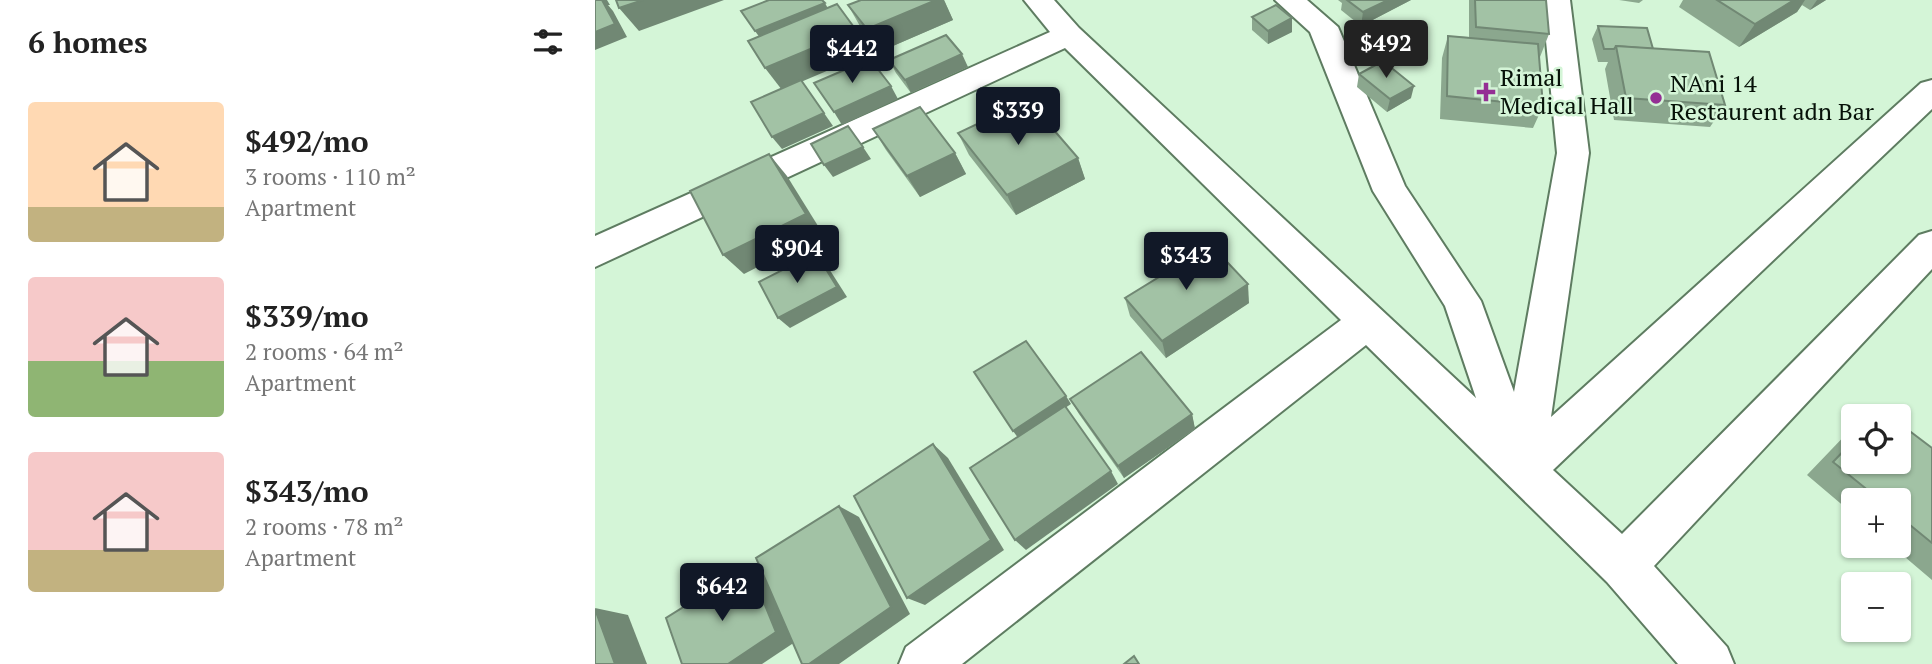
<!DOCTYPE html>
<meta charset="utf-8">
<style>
body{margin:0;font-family:"PT Serif",serif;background:#f2f2f2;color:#222;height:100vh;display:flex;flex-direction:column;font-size:26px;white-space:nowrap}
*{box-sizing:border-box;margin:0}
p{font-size:23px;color:#767676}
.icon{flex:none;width:38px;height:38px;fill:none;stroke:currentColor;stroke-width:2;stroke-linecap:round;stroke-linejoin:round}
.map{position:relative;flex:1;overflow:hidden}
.side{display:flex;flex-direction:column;background:#fff;width:595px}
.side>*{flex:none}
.fabs{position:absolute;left:1246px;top:404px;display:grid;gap:14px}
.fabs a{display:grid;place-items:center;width:70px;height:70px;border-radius:7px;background:#fff;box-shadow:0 2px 5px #0004;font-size:35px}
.price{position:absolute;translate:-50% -60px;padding:0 16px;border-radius:7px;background:#111827;color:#fff;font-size:23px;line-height:46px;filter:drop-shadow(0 2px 4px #0008)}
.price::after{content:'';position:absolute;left:50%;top:42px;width:21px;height:16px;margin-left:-10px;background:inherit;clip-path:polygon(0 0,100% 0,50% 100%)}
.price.selected{background:#222;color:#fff}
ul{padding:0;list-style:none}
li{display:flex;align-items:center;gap:21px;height:175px;padding:0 28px}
li span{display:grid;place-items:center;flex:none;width:196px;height:140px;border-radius:7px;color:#555}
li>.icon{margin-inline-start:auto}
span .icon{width:84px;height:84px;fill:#fffc;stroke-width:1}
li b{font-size:30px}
h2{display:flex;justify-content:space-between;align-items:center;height:84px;padding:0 28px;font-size:30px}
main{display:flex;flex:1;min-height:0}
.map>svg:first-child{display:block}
</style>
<main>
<section class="side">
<h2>6 homes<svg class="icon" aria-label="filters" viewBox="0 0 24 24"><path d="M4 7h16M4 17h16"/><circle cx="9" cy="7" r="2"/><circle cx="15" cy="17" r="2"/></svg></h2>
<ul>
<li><span style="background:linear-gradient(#ffd9b3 75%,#c2b280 0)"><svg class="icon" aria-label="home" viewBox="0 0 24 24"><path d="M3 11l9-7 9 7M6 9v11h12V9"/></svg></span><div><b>$492/mo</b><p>3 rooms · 110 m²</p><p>Apartment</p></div></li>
<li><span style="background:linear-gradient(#f6c9c9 60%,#8fb573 0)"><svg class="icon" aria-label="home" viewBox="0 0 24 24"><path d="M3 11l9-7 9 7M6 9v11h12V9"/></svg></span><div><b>$339/mo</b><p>2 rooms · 64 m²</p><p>Apartment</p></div></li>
<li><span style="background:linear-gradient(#f6c9c9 70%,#c2b280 0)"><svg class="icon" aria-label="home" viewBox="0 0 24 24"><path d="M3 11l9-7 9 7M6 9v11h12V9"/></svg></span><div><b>$343/mo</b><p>2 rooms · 78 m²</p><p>Apartment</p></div></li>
</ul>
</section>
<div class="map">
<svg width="1337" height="664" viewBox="0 0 1337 664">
<rect width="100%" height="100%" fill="#d4f5d7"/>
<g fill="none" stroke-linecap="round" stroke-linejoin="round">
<g stroke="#5e7c61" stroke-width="4">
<path id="minor" d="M 429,0 L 459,0 L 484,28 L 881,398 L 850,306 L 778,191 L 715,32 L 680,0 L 712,0 L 743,27 L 810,186 L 886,301 L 919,392 L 962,153 L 947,0 L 975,0 L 994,153 L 956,417 L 1326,83 L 1337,80 L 1337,109 L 958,470 L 1027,534 L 1324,235 L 1337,231 L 1337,269 L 1059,566 L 1132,647 L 1139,664 L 1083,664 L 1012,582 L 771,345 L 367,664 L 304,664 L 311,647 L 746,320 L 470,48 L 0,267 L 0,236 L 455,32 Z"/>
</g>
<use href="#minor" fill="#fff" fill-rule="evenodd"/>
</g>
<g fill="#8ba78e">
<path d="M 266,0 L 349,0 L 358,20 L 284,52 L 266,28 L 253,5 Z"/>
<path d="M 743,0 L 816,0 L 766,26 L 746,10 L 747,3 Z"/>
<path d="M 874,0 L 951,0 L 954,34 L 945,57 L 944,57 L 948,106 L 938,128 L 845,119 L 847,58 L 853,36 L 874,37 Z"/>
<path d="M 1024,0 L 1048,0 L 1044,3 Z"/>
<path d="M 1088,0 L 1231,0 L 1215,10 L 1207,5 L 1202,12 L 1144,47 L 1084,7 Z"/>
<path d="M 657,17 L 697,18 L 697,32 L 673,44 L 657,30 Z"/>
<path d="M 1003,26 L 1058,49 L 1130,105 L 1115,127 L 1019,120 L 1010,69 L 1013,62 L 1003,62 L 997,39 Z"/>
<path d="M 294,60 L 373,67 L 316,93 L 301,73 Z"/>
<path d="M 764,74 L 816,98 L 792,112 L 762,87 Z"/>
<path d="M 278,129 L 360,153 L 371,174 L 325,197 L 291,150 Z"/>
<path d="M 363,133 L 483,158 L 490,179 L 421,215 L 374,155 Z"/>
<path d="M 530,298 L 654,303 L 571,358 L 535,316 Z"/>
<path d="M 475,399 L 597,414 L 600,429 L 529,478 L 484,414 Z"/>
<path d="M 1258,427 L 1258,462 L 1337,448 L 1337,580 L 1297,546 L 1304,546 L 1304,500 L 1258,500 L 1258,514 L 1212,475 Z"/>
</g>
<g fill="#718874">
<path d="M 0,0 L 12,0 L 15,5 L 13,5 L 18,11 L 32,37 L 0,50 Z"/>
<path d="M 48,0 L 129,0 L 44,31 L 24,8 Z"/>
<path d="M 341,0 L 349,0 L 358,20 L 284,52 L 272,29 Z"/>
<path d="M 793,0 L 816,0 L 766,26 L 768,12 Z"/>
<path d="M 1199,0 L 1210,0 L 1202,12 L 1144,47 L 1160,24 Z"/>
<path d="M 1222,0 L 1231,0 L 1215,10 Z"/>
<path d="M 230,3 L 237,16 L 170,45 L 160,31 Z"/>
<path d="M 697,18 L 697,32 L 673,44 L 673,31 Z"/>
<path d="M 261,30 L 274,53 L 187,90 L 170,68 Z"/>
<path d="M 367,54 L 373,67 L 316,93 L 310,80 Z"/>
<path d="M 296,86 L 303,99 L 247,125 L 239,112 Z"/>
<path d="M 819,86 L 816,98 L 792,112 L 795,99 Z"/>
<path d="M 229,113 L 238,126 L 187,149 L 177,137 Z"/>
<path d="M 268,147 L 276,159 L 238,177 L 229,165 Z"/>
<path d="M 360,153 L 371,174 L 325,197 L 312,176 Z"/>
<path d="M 174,154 L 192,176 L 228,234 L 149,274 L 128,255 Z"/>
<path d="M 483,158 L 490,179 L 421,215 L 412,195 Z"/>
<path d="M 221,253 L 231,264 L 252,297 L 195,328 L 183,318 Z"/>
<path d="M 653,284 L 654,303 L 571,358 L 567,341 Z"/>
<path d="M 471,396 L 476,404 L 424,439 L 418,431 Z"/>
<path d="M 597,414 L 600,429 L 529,478 L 523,466 Z"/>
<path d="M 338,444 L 353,458 L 409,550 L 330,605 L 312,598 Z"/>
<path d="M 516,471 L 523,484 L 431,550 L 420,540 Z"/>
<path d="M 244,506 L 264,517 L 315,614 L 244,664 L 214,664 Z"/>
<path d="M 154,566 L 179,575 L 206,638 L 167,664 L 133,664 Z"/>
<path d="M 0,608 L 33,615 L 52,664 L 20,664 Z"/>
</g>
<g fill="#a2c2a5" stroke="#718874" stroke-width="2">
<path d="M 0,0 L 7,0 L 20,24 L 0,32 Z"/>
<path d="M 21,0 L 48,0 L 24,8 Z"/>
<path d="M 174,0 L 227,0 L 230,3 L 160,31 L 146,11 Z"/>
<path d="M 266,0 L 341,0 L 272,29 L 253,5 Z"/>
<path d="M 752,0 L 793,0 L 768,12 Z"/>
<path d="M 880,0 L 951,0 L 954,34 L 881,27 Z"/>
<path d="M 1122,0 L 1199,0 L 1160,24 Z"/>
<path d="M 242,4 L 261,30 L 170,68 L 153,41 Z"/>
<path d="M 681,5 L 697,18 L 673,31 L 657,17 Z"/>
<path d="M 1003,26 L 1052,28 L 1058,49 L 1021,46 L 1019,49 L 1009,49 Z"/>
<path d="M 351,35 L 367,54 L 310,80 L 294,60 Z"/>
<path d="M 853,36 L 943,44 L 948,106 L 852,96 Z"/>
<path d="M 1021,46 L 1114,52 L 1130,105 L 1031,98 Z"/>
<path d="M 275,59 L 296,86 L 239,112 L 219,83 Z"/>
<path d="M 788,61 L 819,86 L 795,99 L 764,74 Z"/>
<path d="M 206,80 L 229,113 L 177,137 L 156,102 Z"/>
<path d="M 433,100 L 483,158 L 412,195 L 363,133 Z"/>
<path d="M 325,107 L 360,153 L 312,176 L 278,129 Z"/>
<path d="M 253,126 L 268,147 L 229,165 L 216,144 Z"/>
<path d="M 174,154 L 211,214 L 128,255 L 95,191 Z"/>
<path d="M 616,245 L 653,284 L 567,341 L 530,298 Z"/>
<path d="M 221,253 L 242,287 L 183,318 L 164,282 Z"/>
<path d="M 431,341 L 471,396 L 418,431 L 379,372 Z"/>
<path d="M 546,352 L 597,414 L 523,466 L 475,399 Z"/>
<path d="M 470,406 L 516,471 L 420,540 L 375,468 Z"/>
<path d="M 1287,410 L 1295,416 L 1282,416 Z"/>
<path d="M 1304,423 L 1337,448 L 1337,543 L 1304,516 L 1304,500 L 1285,500 L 1238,462 L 1258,441 L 1258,462 L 1304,462 Z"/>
<path d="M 338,444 L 396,540 L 312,598 L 259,496 Z"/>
<path d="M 244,506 L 296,607 L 214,664 L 207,664 L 161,558 Z"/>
<path d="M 154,566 L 181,632 L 133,664 L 87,664 L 71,618 Z"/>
<path d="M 0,609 L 20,664 L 0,664 Z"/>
<path d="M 539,656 L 544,664 L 529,664 Z"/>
</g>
<g fill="#942f94" stroke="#d4f5d7" stroke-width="2.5">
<path d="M887.5 81.5h7v7h7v7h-7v7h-7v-7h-7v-7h7z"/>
<circle cx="1061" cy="98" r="7"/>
</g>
<g text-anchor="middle" stroke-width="5" stroke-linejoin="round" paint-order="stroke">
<g font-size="24" fill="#061108" stroke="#d4f5d7" text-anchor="start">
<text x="905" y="86">Rimal<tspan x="905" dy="28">Medical Hall</tspan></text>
<text x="1075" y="92">NAni 14<tspan x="1075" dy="28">Restaurent adn Bar</tspan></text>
</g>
</g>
</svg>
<div class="fabs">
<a><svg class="icon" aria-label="locate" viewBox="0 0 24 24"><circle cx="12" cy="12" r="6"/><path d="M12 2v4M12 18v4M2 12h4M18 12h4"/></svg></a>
<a>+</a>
<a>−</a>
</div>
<b class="price selected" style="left:791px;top:80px">$492</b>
<b class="price" style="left:257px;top:85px">$442</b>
<b class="price" style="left:423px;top:147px">$339</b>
<b class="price" style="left:202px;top:285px">$904</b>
<b class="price" style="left:591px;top:292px">$343</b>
<b class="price" style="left:127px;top:623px">$642</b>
</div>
</main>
